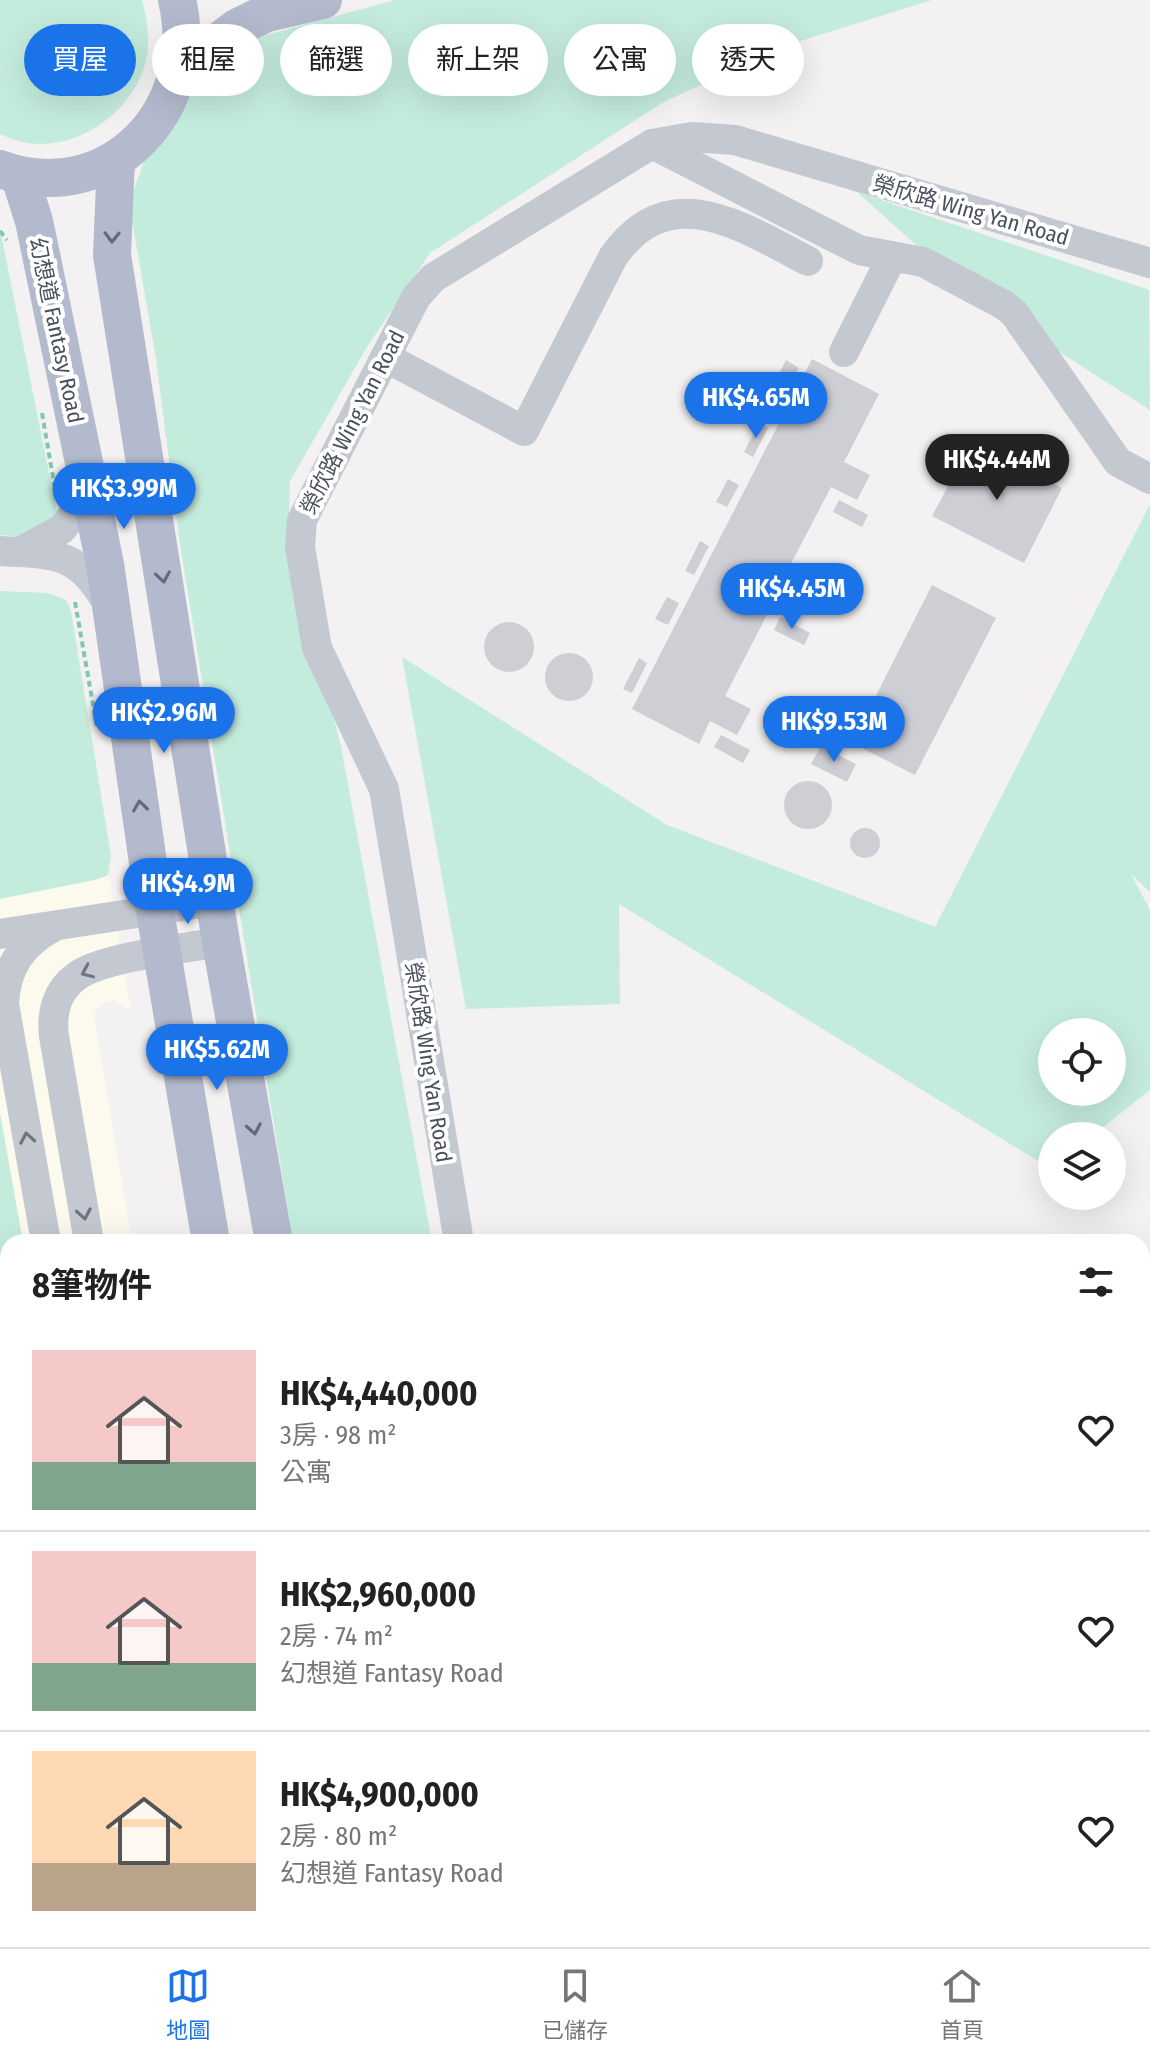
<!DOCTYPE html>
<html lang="zh-TW">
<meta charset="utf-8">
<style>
body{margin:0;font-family:"Fira Sans Condensed","Noto Sans TC",sans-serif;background:#f2f2f2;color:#222;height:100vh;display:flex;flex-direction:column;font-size:30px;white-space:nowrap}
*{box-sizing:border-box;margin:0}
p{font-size:26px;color:#767676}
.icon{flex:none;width:44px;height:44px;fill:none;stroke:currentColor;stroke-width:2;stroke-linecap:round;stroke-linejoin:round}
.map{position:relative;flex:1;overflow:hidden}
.panel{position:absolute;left:0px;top:1234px;width:1150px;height:714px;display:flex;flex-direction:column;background:#fff;border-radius:24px 24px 0 0;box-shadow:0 8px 32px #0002}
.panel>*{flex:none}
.banner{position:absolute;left:24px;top:24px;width:1102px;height:72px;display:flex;gap:16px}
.buttons{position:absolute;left:1038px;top:1018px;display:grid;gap:16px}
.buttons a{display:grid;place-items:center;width:88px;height:88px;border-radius:50%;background:#fff;box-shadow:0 8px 32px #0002;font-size:40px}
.price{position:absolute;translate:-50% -68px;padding:0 18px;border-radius:28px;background:#1a73e8;color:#fff;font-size:26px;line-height:52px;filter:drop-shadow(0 2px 4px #0008)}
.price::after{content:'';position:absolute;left:50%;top:48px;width:24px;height:18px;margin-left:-12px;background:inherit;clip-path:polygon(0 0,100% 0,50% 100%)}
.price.selected{background:#222;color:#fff}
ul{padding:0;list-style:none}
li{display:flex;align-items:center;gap:24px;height:200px;padding:0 32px}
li+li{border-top:2px solid #e0e0e0}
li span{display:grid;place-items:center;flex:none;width:224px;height:160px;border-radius:0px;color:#555}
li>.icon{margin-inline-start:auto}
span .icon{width:96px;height:96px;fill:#fffc;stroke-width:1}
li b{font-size:34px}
h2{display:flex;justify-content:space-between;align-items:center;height:96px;padding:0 32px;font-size:34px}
.chip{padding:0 28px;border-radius:36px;background:#fff;box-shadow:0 8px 32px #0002;font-size:28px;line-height:72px}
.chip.selected{background:#1a73e8;color:#fff}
.dock{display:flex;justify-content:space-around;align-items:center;height:112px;border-top:2px solid #e0e0e0;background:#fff;font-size:22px;color:#767676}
.dock a{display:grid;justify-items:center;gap:4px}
.dock .selected{color:#1a73e8}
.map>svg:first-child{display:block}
</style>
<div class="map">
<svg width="1150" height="1947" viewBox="0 0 1150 1947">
<rect width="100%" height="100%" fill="#f3f1f1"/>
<path fill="#fbfaed" d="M 105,853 L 131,1011 L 114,1000 L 100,1005 L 94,1015 L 132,1242 L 8,1242 L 8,1940 L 56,1940 L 43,1947 L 0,1947 L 0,891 Z"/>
<g fill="#c4ecdd" fill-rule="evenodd">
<path d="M 0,0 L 142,0 C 147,20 151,41 146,61 C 130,121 59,164 0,134 Z"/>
<path d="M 395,0 L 932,0 L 781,47 L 662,103 L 430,253 L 367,347 L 290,481 L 288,544 L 341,746 L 432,1242 L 293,1242 L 180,544 L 156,359 L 129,203 L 153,137 L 191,83 L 229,45 Z"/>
<path d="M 857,192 L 1149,290 L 1150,410 L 975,298 Z"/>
<path d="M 0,229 L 58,518 L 18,537 L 0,535 Z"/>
<path d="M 1150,504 L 1150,892 L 1131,874 L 1150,910 L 1150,1090 L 1092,1136 L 1052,1136 L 1051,1169 L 619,904 L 620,1004 L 466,1009 L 402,657 L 667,825 L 935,927 ZM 1052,1032 L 1112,1032 L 1112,1092 L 1052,1092 Z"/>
<path d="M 0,591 L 48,593 L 66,600 L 71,611 L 111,856 L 108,875 L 99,879 L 0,899 Z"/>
<path d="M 0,1113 L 23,1242 L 8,1242 L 8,1425 L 0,1429 Z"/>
<path d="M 1142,1785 L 1150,1790 L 1150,1947 L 879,1947 L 879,1940 L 1142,1940 Z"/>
<path d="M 252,1940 L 318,1940 L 320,1947 L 254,1947 Z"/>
<path d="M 503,1940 L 661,1940 L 660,1947 L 505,1947 Z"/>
</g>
<g fill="#cecfd5">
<path d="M 812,359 L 879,394 L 844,462 L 870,475 L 857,500 L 831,487 L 783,579 L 810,593 L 797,618 L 772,605 L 725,696 L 751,709 L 737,735 L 710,721 L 699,744 L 632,709 Z"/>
<path d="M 786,360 L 799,368 L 787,389 L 775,382 Z"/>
<path d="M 759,423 L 768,428 L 753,457 L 744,452 Z"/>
<path d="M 972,442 L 1062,488 L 1024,563 L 932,516 Z"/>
<path d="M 728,479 L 739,485 L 727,507 L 716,502 Z"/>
<path d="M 839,500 L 868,515 L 862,527 L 833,512 Z"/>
<path d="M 700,541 L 709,546 L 694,575 L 685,571 Z"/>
<path d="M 932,585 L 996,618 L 915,775 L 852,743 Z"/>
<path d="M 667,597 L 679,603 L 668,625 L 655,619 Z"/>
<path d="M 780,617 L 810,633 L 804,645 L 774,630 Z"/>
<circle cx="509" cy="647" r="25"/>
<circle cx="569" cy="677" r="24"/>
<path d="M 639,658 L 647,663 L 632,693 L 623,689 Z"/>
<path d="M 721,735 L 750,750 L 743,763 L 714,747 Z"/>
<path d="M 821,746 L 856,764 L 847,782 L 811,764 Z"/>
<circle cx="808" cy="805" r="24"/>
<circle cx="865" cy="843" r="15"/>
</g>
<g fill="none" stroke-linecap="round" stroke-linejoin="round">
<g stroke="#7fc7b4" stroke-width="4" stroke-dasharray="6 4" stroke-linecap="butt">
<path d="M 0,231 L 7,240"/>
<path d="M 42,413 L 56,495"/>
<path d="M 75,602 L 97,727"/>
<path d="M 1142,1820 L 1150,1821"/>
<path d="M 800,1940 L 808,1943 L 823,1940"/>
<path d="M 71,1947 L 78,1940"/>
<path d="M 760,1947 L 764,1940"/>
</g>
<g stroke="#c3c8d1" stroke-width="30">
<path d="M 652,144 L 859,250 L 923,262 L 1004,305 L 1014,313 L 1118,462 L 1150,479"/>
<path d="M 844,352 L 892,257"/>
<path d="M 385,357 L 524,431 L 613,257 C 669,176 742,227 808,261"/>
<path d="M 0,551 C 58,554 77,552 108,604"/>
<path d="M 20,552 L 62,529 L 91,491"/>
<path d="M 0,934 L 215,901"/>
<path d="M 46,1242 L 4,1004 C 6,967 21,945 53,927"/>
<path d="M 89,1242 L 54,1036 C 51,1013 57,990 77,976 C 103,957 187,948 221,942"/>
<path d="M 459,1242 L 384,789 L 317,648 L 300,547 L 302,520 L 416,297 L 433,278 L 652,144 L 692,137 L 735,140 L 1150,263"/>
<path d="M 0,1445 L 8,1439"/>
<path d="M 0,1541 L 8,1564"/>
<path d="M 232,1940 L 234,1947"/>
<path d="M 495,1940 L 497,1947"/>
<path d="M 4,1947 L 21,1940"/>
<path d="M 124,1947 L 132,1940"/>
</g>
<g stroke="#b3bacd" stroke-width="38">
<path d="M 180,71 L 238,27 L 267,13 L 323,0"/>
<path d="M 116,159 L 112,255 L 221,942 L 274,1242"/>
<path d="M 0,169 C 110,209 203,108 177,0"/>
<path d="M 20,177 L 34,221 L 105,564 L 155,911 L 211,1242"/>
<path d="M 348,1940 L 350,1947"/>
<path d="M 418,1940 L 420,1947"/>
</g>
</g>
<defs><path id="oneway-chevron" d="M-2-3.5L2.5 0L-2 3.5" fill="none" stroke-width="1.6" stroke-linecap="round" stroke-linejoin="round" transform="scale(2)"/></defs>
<g stroke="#646a79">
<use href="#oneway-chevron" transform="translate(112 237) rotate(91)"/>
<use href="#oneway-chevron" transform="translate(163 577) rotate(81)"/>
<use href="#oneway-chevron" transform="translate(140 806) rotate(-98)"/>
<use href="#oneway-chevron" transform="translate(254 1129) rotate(80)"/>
</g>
<g stroke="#6e7480">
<use href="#oneway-chevron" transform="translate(87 972) rotate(156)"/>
<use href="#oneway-chevron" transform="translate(27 1138) rotate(-100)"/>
<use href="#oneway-chevron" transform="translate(84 1214) rotate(80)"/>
</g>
<g text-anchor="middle" stroke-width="8" stroke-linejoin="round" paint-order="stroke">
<g font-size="22" fill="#4a505d" stroke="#fff">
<text transform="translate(971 210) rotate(16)" y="8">榮欣路 Wing Yan Road</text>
<text transform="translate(57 330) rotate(78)" y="8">幻想道 Fantasy Road</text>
<text transform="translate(352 422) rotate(-63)" y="8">榮欣路 Wing Yan Road</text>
<text transform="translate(429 1062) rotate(81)" y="8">榮欣路 Wing Yan Road</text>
</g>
</g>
</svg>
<div class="buttons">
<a><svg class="icon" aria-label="locate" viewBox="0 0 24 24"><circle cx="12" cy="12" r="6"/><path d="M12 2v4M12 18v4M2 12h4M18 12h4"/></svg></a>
<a><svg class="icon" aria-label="layers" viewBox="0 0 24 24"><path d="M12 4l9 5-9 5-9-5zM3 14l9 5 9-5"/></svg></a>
</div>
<b class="price" style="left:756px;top:440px">HK$4.65M</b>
<b class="price selected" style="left:997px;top:502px">HK$4.44M</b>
<b class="price" style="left:124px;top:531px">HK$3.99M</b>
<b class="price" style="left:792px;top:631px">HK$4.45M</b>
<b class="price" style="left:164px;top:755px">HK$2.96M</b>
<b class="price" style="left:834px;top:764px">HK$9.53M</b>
<b class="price" style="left:188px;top:926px">HK$4.9M</b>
<b class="price" style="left:217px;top:1092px">HK$5.62M</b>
<div class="banner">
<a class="chip selected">買屋</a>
<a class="chip">租屋</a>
<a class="chip">篩選</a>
<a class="chip">新上架</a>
<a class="chip">公寓</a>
<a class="chip">透天</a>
</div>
<section class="panel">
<h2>8筆物件<svg class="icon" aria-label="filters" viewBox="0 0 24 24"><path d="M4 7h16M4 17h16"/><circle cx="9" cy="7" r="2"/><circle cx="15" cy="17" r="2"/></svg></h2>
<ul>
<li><span style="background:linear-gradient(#f6c9c9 70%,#7fa58c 0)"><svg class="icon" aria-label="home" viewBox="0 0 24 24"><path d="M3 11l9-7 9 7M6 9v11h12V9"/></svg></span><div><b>HK$4,440,000</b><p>3房 · 98 m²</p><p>公寓</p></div><svg class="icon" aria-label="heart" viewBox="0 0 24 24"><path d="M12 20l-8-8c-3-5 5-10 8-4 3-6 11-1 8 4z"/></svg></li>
<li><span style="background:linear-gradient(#f6c9c9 70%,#7fa58c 0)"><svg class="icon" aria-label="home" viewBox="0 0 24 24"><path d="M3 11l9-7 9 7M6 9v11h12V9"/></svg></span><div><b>HK$2,960,000</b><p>2房 · 74 m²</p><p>幻想道 Fantasy Road</p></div><svg class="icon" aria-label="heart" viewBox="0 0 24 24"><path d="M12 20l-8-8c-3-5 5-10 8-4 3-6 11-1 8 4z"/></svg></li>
<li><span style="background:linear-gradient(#ffd9b3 70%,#b9a48a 0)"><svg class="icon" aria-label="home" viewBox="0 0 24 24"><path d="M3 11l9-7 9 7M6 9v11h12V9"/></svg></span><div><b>HK$4,900,000</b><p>2房 · 80 m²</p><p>幻想道 Fantasy Road</p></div><svg class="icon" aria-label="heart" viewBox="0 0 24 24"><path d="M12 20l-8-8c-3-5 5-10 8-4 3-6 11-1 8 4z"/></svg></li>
</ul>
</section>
</div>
<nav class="dock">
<a class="selected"><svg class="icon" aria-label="map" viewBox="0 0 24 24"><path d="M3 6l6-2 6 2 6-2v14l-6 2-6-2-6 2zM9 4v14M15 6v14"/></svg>地圖</a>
<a><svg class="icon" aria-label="saved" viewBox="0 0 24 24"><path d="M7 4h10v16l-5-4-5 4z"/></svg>已儲存</a>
<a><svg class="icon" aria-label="home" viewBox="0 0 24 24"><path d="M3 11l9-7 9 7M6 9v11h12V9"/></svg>首頁</a>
</nav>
